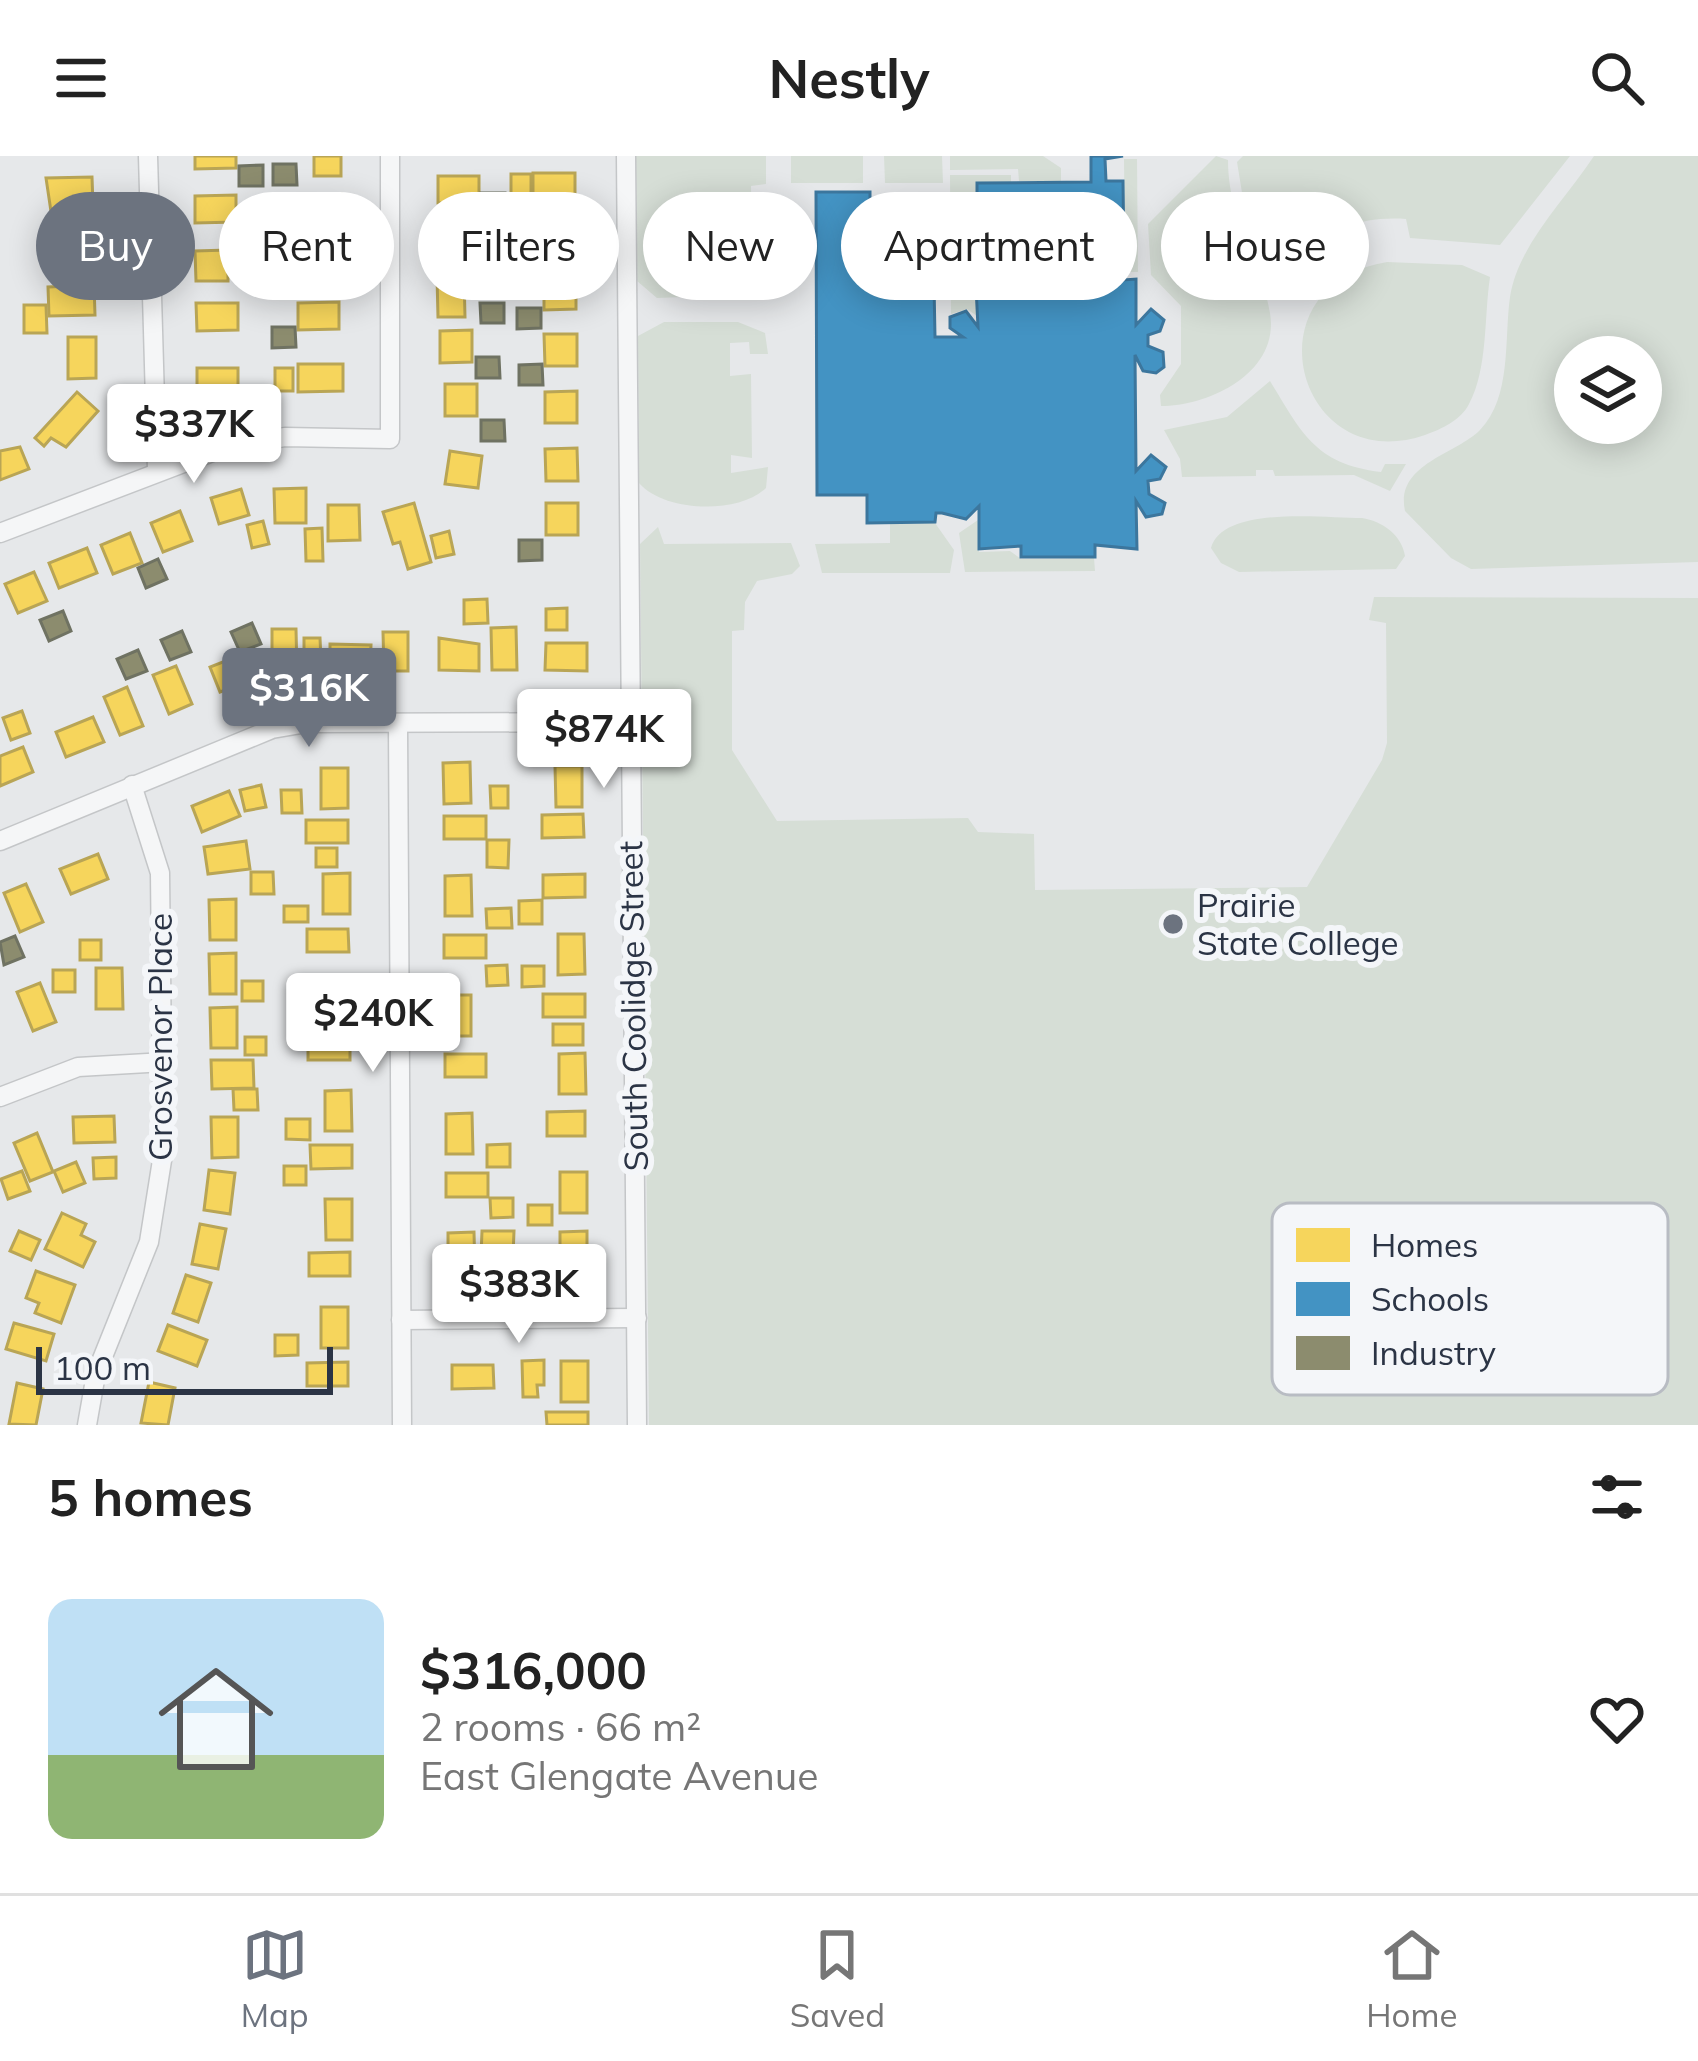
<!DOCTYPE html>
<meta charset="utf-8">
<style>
body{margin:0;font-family:Mulish,sans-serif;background:#f2f2f2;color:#222;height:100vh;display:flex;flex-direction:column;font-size:45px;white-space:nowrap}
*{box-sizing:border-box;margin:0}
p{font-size:39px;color:#767676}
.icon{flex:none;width:66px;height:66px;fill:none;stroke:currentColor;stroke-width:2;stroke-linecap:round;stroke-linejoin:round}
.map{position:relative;height:1269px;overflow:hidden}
.drawer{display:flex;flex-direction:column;background:#fff;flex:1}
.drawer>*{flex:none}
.top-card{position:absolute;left:36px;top:36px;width:1626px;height:108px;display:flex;gap:24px}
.buttons{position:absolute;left:1554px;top:180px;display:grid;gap:24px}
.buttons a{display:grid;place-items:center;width:108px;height:108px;border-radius:50%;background:#fff;box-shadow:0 6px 30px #0003;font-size:60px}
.scale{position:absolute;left:36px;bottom:30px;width:297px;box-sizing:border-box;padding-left:12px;border:6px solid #2b3445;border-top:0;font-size:33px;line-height:42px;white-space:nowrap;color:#2b3445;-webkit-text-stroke:9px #f4f6f9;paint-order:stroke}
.price{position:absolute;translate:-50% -102px;padding:0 27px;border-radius:12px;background:#fff;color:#222;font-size:39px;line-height:78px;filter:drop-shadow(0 3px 6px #0008)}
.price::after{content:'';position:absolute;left:50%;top:72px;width:36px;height:27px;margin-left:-18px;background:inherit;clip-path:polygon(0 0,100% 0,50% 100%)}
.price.on{background:#6c737f;color:#fff}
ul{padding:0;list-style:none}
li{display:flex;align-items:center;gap:36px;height:300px;padding:0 48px}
li span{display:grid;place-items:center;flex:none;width:336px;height:240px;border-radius:24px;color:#555}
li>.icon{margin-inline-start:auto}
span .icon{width:144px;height:144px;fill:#fffc;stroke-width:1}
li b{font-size:51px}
h2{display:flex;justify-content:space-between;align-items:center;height:144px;padding:0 48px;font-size:51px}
.tag{padding:0 42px;border-radius:54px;background:#fff;box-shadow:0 6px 30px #0003;font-size:42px;line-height:108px}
.tag.on{background:#6c737f;color:#fff}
header{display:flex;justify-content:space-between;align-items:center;height:156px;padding:0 48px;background:#fff;font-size:54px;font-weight:700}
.dock{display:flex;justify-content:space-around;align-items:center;height:168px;border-top:3px solid #e0e0e0;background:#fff;font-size:33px;color:#767676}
.dock a{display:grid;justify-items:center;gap:6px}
.dock .on{color:#6c737f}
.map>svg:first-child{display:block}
</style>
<header><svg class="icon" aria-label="menu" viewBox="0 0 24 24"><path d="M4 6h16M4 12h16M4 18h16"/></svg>Nestly<svg class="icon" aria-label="search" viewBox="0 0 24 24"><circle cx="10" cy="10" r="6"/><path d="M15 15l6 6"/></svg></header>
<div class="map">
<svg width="1698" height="1269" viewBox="0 0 1698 1269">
<rect width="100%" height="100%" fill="#e6e8ea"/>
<g fill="#d6ded6" fill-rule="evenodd">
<path d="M 636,0 L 766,0 L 766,28 L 751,30 L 752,101 L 765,106 L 768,114 L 733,109 L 734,124 L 749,124 L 749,117 L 768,119 L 764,138 L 657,142 L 637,125 Z"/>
<rect x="791" y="0" width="72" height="27"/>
<path d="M 884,0 L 942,0 L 943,27 L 885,27 Z"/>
<path d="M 950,0 L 1043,0 L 1061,12 L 1061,25 L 1019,25 L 1018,13 L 950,14 Z"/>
<path d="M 1216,0 L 1228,4 C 1228,65 1261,104 1270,157 C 1280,217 1209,250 1161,250 L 1160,239 L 1181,208 L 1181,150 L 1151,119 L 1148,68 Z"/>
<path d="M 1243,0 L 1570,0 L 1500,89 L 1410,82 L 1406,63 C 1363,60 1328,73 1296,101 L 1301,114 L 1290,118 L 1277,144 L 1247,67 L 1237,6 Z"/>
<path d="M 1594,0 L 1698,0 L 1698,406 L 1471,413 L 1451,402 L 1405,355 C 1395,308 1455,299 1480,274 C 1512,241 1504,183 1510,141 C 1518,89 1565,44 1594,0 ZM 1641,201 L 1641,267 L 1575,267 L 1575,201 Z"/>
<path d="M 1124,3 L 1137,3 L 1138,116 L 1125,116 Z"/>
<path d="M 950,19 L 1011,19 L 1011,26 L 976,27 L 976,52 L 987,57 L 988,110 L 974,111 L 977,160 L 967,153 L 951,158 Z"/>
<path d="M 1387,106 L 1462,109 L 1490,121 C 1484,161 1488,213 1469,248 C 1461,264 1442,273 1425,279 C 1297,323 1245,129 1387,106 Z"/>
<path d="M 664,166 L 738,166 L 765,177 L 768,198 L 750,198 L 749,186 L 730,187 L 730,220 L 751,218 L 752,302 L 731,299 L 731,317 L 768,311 L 766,332 C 738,359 664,356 639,327 L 638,180 Z"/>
<path d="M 1270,225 C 1301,275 1314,308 1381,316 L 1385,308 L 1406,308 L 1390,335 L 1354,319 L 1275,320 L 1273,314 L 1256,314 L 1256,320 L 1182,321 L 1180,303 L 1164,274 L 1227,261 Z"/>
<path d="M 1362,362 C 1382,365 1402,379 1405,400 L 1396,413 L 1239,416 L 1221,407 L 1211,392 C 1223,349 1324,362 1362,362 Z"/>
<path d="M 978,364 L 979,396 L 1010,395 L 1021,403 L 1094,402 L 1095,415 L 965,416 L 959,377 Z"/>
<path d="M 935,367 L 954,394 L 950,417 L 822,417 L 815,388 L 890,387 L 890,368 Z"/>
<path d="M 658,371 L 664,388 L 791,387 L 800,410 L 792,418 L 757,425 L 745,446 L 744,474 L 732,475 L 732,594 L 777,665 L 968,662 L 978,676 L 1034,678 L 1035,734 L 1307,731 L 1382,604 L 1387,587 L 1386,467 L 1369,464 L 1374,441 L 1698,442 L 1698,1269 L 649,1269 L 640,388 Z"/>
</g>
<g fill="#f6d55c" stroke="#b9a555" stroke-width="3">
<path d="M 195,0 L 236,0 L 236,12 L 195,13 Z"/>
<rect x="314" y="0" width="27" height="20"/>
<rect x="533" y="17" width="42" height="27"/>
<path d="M 511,18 L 531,18 L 531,42 L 511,43 Z"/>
<rect x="438" y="20" width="41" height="27"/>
<path d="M 92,21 L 93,49 L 70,50 L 70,68 L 53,69 L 46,22 Z"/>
<path d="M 341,38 L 341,65 L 300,66 L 300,39 Z"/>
<path d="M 236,39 L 236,66 L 195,67 L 195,40 Z"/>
<path d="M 576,64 L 576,96 L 544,97 L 544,65 Z"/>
<path d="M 471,65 L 472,98 L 440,98 L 439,66 Z"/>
<path d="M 54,77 L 90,77 L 91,112 L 54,112 Z"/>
<path d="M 314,87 L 340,87 L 341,128 L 314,128 Z"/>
<path d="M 228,94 L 228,125 L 196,125 L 195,95 Z"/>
<path d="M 437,120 L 464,120 L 465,161 L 438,161 Z"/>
<path d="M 544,121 L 576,121 L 576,153 L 544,154 Z"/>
<path d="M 94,129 L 95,159 L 49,160 L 48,131 Z"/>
<path d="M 339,146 L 339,173 L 298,174 L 298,147 Z"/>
<path d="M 196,147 L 238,147 L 238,174 L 197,175 Z"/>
<path d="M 24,149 L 46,149 L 47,177 L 24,177 Z"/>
<path d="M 472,174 L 472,206 L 440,207 L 440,175 Z"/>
<path d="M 544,178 L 577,178 L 577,210 L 545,210 Z"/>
<path d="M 68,181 L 96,181 L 96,222 L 68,223 Z"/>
<path d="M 298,208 L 343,208 L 343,235 L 298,236 Z"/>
<path d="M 197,212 L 238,212 L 238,239 L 197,240 Z"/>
<rect x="275" y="212" width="18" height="23"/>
<rect x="445" y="228" width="32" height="32"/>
<path d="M 577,235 L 577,267 L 545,267 L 545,236 Z"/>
<path d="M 77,236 L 98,255 L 66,291 L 51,282 L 44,290 L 35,282 Z"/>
<path d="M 20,291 L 29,313 L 0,324 L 0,295 Z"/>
<path d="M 577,292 L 578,325 L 546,325 L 545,293 Z"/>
<path d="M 450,295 L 482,300 L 478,332 L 445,328 Z"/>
<path d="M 306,332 L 306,367 L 275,367 L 274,333 Z"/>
<path d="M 241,333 L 249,359 L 219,368 L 211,342 Z"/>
<path d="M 414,347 L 431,406 L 408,413 L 400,386 L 393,388 L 383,356 Z"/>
<rect x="546" y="347" width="32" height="32"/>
<path d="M 328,349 L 359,349 L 360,384 L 328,385 Z"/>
<path d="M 180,355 L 192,385 L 163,396 L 151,367 Z"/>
<path d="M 263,365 L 269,388 L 252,392 L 247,369 Z"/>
<path d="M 322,372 L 323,405 L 306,405 L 305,373 Z"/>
<path d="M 449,375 L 454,398 L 436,402 L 431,380 Z"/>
<path d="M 130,377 L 142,407 L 113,418 L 101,389 Z"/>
<path d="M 87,392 L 97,417 L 59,432 L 49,407 Z"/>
<path d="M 34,416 L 47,445 L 18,457 L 5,428 Z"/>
<path d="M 487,443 L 488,467 L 464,468 L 464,444 Z"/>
<path d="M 567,452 L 567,474 L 546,474 L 546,453 Z"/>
<path d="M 516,471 L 517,514 L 492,514 L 491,472 Z"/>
<path d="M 272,473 L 296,473 L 297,516 L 272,516 Z"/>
<path d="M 383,476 L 408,476 L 408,515 L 384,515 Z"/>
<path d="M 304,482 L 320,482 L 321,504 L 304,504 Z"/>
<path d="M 439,482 L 479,488 L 479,515 L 439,514 Z"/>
<path d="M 546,487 L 587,487 L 587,515 L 545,514 Z"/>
<path d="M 330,488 L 371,489 L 370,516 L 330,516 Z"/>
<path d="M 248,496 L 258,522 L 220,536 L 210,511 Z"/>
<path d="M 176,510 L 192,548 L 169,558 L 153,519 Z"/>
<path d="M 127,531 L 143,570 L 120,579 L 104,541 Z"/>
<path d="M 22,555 L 30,577 L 11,584 L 3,562 Z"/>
<path d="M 93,561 L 104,586 L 66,601 L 56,576 Z"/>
<path d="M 23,591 L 33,616 L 0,630 L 0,600 Z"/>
<path d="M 470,606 L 471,647 L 444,648 L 443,607 Z"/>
<path d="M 555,610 L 582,610 L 582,651 L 556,651 Z"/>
<path d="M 321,612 L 348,612 L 348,652 L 321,653 Z"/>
<path d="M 261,629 L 266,651 L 245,655 L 240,634 Z"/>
<path d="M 490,630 L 508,630 L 508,652 L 491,652 Z"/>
<path d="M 281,634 L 301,634 L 302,657 L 282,657 Z"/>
<path d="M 229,635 L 240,660 L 202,676 L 192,650 Z"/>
<path d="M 583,658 L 584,681 L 542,682 L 542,659 Z"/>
<rect x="444" y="660" width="42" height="23"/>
<rect x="306" y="664" width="42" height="23"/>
<path d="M 487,684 L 509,684 L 508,712 L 487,711 Z"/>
<path d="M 246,685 L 250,713 L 208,718 L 204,691 Z"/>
<rect x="316" y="692" width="21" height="19"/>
<path d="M 98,698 L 108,723 L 71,738 L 60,713 Z"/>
<path d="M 251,716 L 273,716 L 274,738 L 251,738 Z"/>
<path d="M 350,717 L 350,758 L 323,758 L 323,718 Z"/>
<path d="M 585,718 L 585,741 L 543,742 L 543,719 Z"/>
<path d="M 471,719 L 472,760 L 445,760 L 445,720 Z"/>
<path d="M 26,728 L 43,766 L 20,776 L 4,737 Z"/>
<path d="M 236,743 L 236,784 L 210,784 L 209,744 Z"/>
<path d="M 542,744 L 542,768 L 519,768 L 519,745 Z"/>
<rect x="284" y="750" width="24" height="16"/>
<path d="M 511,752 L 512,772 L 487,772 L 486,753 Z"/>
<path d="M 307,773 L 348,773 L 349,796 L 307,796 Z"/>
<path d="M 558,778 L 584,778 L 585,818 L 558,819 Z"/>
<rect x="444" y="779" width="42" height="23"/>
<rect x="80" y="784" width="21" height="20"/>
<path d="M 236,797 L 236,838 L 210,838 L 209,798 Z"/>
<path d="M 507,809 L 508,829 L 487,830 L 486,810 Z"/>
<path d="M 522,810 L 544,810 L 544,830 L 522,831 Z"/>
<path d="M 96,812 L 122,812 L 123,853 L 96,853 Z"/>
<rect x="53" y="814" width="22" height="22"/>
<rect x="242" y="825" width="21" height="20"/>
<path d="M 351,826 L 351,867 L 324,867 L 324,827 Z"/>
<path d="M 40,827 L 56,866 L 33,875 L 17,836 Z"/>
<rect x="543" y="838" width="42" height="23"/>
<rect x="444" y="839" width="27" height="41"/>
<path d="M 237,851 L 237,892 L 211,892 L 210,852 Z"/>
<rect x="553" y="868" width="30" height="21"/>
<rect x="245" y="881" width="21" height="18"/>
<rect x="308" y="881" width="42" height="23"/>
<path d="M 585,897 L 586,938 L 559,938 L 559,898 Z"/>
<rect x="445" y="898" width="41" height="23"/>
<path d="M 211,904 L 253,904 L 254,932 L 212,933 Z"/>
<path d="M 233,933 L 257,933 L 258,954 L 234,954 Z"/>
<path d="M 351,934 L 352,975 L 325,975 L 325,935 Z"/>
<path d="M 585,955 L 585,980 L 547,980 L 547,956 Z"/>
<path d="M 472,957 L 473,998 L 446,998 L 446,958 Z"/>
<path d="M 114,960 L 115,986 L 74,987 L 73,961 Z"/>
<path d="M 211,961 L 238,961 L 238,1001 L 212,1002 Z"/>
<path d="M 286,963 L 310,963 L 310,984 L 286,983 Z"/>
<path d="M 37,977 L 53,1016 L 30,1025 L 14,987 Z"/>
<path d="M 510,988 L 510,1011 L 487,1011 L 487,989 Z"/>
<path d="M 310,989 L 352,989 L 352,1012 L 311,1013 Z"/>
<path d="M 116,1001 L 116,1022 L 94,1023 L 93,1002 Z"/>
<path d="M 76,1006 L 85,1027 L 63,1036 L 54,1015 Z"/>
<rect x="284" y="1010" width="22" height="19"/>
<path d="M 209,1014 L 235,1017 L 230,1058 L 204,1054 Z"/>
<path d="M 22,1015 L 30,1035 L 8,1043 L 1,1023 Z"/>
<rect x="560" y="1016" width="27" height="41"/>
<rect x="446" y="1017" width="42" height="24"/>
<path d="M 490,1042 L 513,1042 L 513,1061 L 491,1062 Z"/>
<path d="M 325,1043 L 352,1043 L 352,1084 L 326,1084 Z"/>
<rect x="528" y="1049" width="24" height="20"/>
<path d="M 62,1057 L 86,1068 L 81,1079 L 95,1086 L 83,1111 L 45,1093 Z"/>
<path d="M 200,1068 L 226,1073 L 218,1113 L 192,1108 Z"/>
<path d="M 19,1075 L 40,1084 L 31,1104 L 10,1095 Z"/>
<path d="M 482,1075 L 514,1075 L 513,1101 L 481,1100 Z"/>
<path d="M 587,1075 L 587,1116 L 560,1116 L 560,1076 Z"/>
<path d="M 474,1076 L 475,1117 L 448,1118 L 448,1077 Z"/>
<path d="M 523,1094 L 543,1094 L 544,1117 L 523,1118 Z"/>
<path d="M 350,1096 L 350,1120 L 309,1120 L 309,1097 Z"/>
<path d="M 36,1115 L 75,1129 L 61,1167 L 35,1157 L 39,1147 L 26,1142 Z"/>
<path d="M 186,1119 L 211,1127 L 198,1166 L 173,1157 Z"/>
<rect x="321" y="1151" width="27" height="41"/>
<path d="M 14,1167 L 54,1178 L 46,1205 L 6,1193 Z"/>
<path d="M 168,1169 L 207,1184 L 197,1210 L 158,1195 Z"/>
<path d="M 275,1179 L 298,1179 L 298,1199 L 275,1200 Z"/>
<path d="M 544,1204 L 544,1229 L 537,1229 L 538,1241 L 523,1241 L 522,1205 Z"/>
<rect x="561" y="1205" width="27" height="41"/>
<path d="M 348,1206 L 348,1230 L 307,1230 L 307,1207 Z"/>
<path d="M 452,1209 L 493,1209 L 494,1232 L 452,1233 Z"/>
<path d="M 149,1226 L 175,1232 L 168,1269 L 141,1267 Z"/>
<path d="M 17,1227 L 43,1233 L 36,1269 L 9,1268 Z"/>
<path d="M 546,1256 L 588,1256 L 588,1269 L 547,1269 Z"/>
</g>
<path fill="#4393c3" stroke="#3c769d" stroke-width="3" d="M 1091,0 L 1123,0 L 1105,3 L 1106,25 L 1123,25 L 1124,105 L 1093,105 L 1094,126 L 1136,123 L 1136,169 L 1151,153 L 1164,164 L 1160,175 L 1148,179 L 1148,190 L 1163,196 L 1164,211 L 1156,217 L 1143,215 L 1135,199 L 1136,315 L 1151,299 L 1166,311 L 1160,323 L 1148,325 L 1149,338 L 1165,347 L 1162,358 L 1146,361 L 1136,345 L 1137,393 L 1095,389 L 1095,401 L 1021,401 L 1021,390 L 979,393 L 979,350 L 966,363 L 942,357 L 936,357 L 935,366 L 867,367 L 867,339 L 817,339 L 816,36 L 870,36 L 870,48 L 944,47 L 944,77 L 933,77 L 935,181 L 963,181 L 950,172 L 950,161 L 966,155 L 978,171 L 975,111 L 988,111 L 988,52 L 977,52 L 977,27 L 1091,26 Z"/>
<g fill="#8c8c6e" stroke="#6f7262" stroke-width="3">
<path d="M 273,8 L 296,8 L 297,29 L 273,29 Z"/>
<path d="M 263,9 L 263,30 L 239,30 L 239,10 Z"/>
<rect x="481" y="37" width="24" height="21"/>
<rect x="271" y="63" width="24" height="20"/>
<path d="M 263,64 L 264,85 L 240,85 L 240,65 Z"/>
<rect x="479" y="92" width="24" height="21"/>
<path d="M 516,95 L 540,95 L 540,115 L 517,116 Z"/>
<path d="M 279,118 L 303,118 L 303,138 L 279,139 Z"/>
<path d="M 480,147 L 504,147 L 504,167 L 481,167 Z"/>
<path d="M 517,152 L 541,152 L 541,172 L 517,173 Z"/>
<path d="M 272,171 L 295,171 L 296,191 L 272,192 Z"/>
<path d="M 476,201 L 499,201 L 500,222 L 476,222 Z"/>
<path d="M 542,208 L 543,229 L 519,229 L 519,209 Z"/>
<path d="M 481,264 L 504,264 L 505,285 L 481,285 Z"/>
<path d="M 519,384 L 542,384 L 542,404 L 519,405 Z"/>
<path d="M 158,403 L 167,423 L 146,432 L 138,412 Z"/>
<path d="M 63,455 L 71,475 L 49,485 L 40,464 Z"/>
<path d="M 252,467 L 261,488 L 240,496 L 231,476 Z"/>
<path d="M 182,475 L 191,496 L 170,504 L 161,484 Z"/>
<path d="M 138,494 L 147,515 L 126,523 L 117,503 Z"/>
<path d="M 15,780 L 24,801 L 4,809 L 0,786 Z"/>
</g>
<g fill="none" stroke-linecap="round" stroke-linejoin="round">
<g stroke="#c4c6c8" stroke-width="21">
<g id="minor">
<path d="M 148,0 L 157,314"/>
<path d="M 626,0 L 637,1269"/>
<path d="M 0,377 L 228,290 L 285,281 L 390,283 L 390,0"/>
<path d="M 398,569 L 402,1269"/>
<path d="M 0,685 L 272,573 L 307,567 L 630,566"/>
<path d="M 0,941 L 78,911 L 165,906"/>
<path d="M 401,1164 L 637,1162"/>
<path d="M 87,1269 L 96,1218 L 149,1086 L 163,998 L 160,717 L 132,629"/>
</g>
</g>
<use href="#minor" stroke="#f5f6f7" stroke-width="18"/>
</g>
<circle fill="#6c737f" stroke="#f4f6f9" stroke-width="4.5" cx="1173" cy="768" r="12"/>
<g text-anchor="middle" stroke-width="12" stroke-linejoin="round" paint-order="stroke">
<g font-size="33" fill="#2b3445" stroke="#f4f6f9" text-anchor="start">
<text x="1197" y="761">Prairie<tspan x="1197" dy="38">State College</tspan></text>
</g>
<g font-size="33" fill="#2b3445" stroke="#f4f6f9">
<text transform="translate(633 850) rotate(-91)" y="12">South Coolidge Street</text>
<text transform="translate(160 881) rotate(-90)" y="12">Grosvenor Place</text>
</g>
</g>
<rect x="1272" y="1047" width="396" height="192" rx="18" fill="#f4f6f9" stroke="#b8bcc3" stroke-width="3"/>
<rect x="1296" y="1072" width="54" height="34" fill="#f6d55c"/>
<rect x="1296" y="1126" width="54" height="34" fill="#4393c3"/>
<rect x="1296" y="1180" width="54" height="34" fill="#8c8c6e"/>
<g font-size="33" fill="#2b3445">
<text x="1371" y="1101">Homes</text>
<text x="1371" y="1155">Schools</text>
<text x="1371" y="1209">Industry</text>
</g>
</svg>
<div class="buttons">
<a><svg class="icon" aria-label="layers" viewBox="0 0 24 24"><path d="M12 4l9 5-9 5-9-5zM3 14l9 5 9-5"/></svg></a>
</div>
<div class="scale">100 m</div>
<b class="price" style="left:194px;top:330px">$337K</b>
<b class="price on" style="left:309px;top:594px">$316K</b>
<b class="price" style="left:604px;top:635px">$874K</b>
<b class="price" style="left:373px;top:919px">$240K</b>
<b class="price" style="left:519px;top:1190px">$383K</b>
<div class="top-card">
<a class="tag on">Buy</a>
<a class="tag">Rent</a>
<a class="tag">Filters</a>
<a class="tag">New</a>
<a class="tag">Apartment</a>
<a class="tag">House</a>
</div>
</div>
<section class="drawer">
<h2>5 homes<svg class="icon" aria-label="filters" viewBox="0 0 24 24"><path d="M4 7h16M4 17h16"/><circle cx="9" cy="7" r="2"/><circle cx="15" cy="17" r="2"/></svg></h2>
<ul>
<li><span style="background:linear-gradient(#bfe0f5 65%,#8fb573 0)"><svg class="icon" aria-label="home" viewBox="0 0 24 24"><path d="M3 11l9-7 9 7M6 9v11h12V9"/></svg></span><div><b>$316,000</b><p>2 rooms · 66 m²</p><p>East Glengate Avenue</p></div><svg class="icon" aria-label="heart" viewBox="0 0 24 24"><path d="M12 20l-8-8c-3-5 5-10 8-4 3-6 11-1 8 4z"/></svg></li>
</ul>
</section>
<nav class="dock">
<a class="on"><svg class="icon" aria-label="map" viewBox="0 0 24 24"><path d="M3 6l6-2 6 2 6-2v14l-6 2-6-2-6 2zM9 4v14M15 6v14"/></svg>Map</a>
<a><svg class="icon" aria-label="saved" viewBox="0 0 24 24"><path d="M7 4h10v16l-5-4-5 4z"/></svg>Saved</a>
<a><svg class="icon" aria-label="home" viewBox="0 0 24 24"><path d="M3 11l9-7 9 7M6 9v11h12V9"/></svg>Home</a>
</nav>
